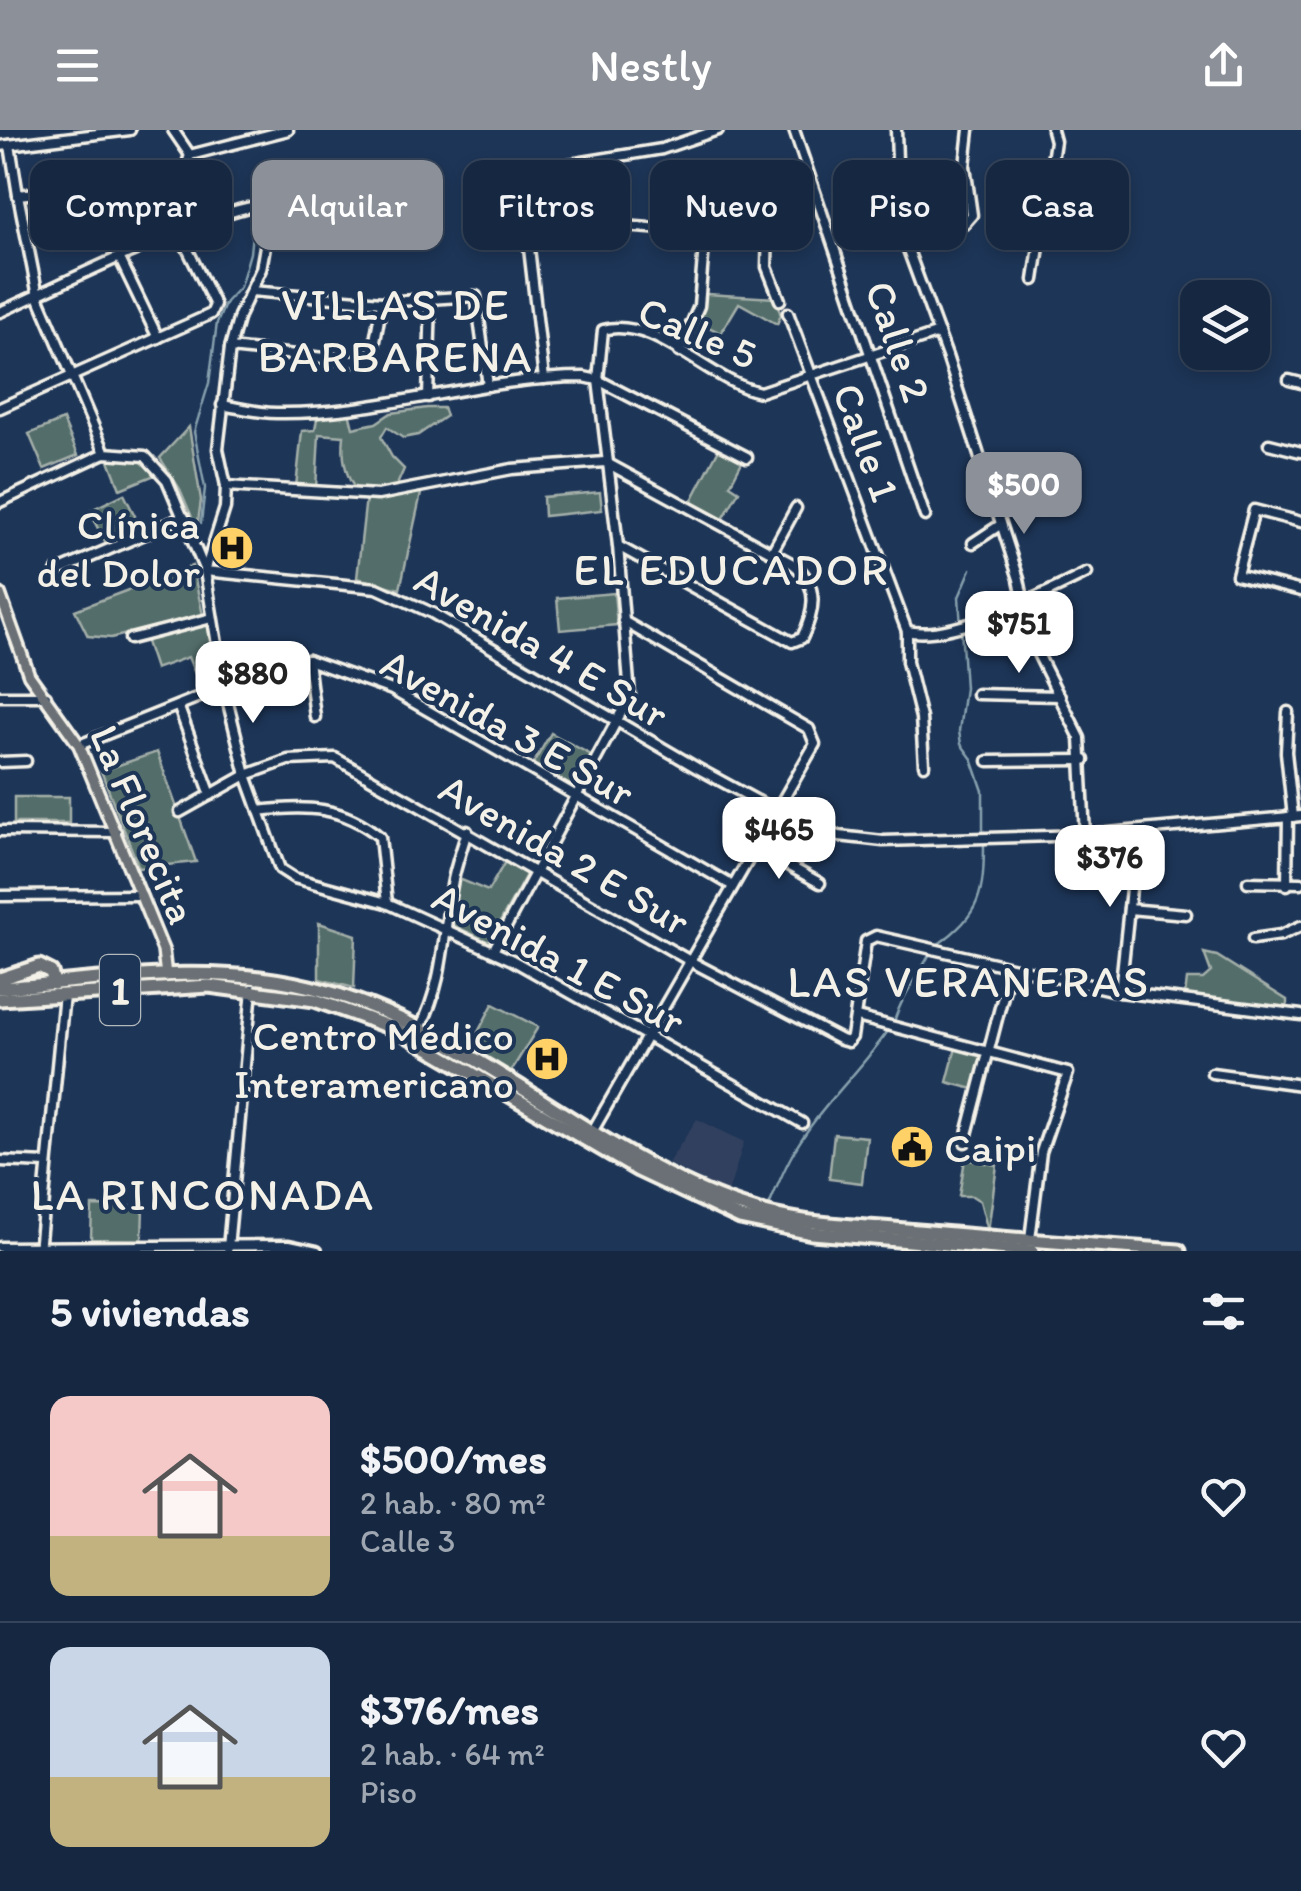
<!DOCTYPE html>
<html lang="es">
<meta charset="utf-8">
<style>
body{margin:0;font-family:Itim,sans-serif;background:#1f3048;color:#f1f3f6;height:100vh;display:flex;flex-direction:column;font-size:38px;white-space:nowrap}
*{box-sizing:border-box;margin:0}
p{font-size:32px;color:#9ea6b1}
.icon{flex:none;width:55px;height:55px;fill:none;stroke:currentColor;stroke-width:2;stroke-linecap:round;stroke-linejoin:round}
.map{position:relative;height:1121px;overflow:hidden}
.drawer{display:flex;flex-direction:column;background:#162841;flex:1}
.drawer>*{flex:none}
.banner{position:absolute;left:30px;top:30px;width:1242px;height:90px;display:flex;gap:20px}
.buttons{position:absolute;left:1180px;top:150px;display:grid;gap:20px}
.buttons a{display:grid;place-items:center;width:90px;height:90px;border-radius:20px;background:#162841;box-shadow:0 5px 15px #0003,0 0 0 2px #35445a;font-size:50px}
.price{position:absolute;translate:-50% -85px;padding:0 22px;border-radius:20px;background:#fff;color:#222;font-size:32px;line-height:65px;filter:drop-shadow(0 2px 5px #0008)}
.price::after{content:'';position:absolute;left:50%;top:60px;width:30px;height:22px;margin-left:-15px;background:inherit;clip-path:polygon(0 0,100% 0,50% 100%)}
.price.current{background:#8c9099;color:#fff}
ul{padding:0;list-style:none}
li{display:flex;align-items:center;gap:30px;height:250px;padding:0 50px}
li+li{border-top:2px solid #35445a}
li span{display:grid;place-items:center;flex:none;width:280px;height:200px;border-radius:20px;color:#555}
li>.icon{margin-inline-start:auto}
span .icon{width:120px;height:120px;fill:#fffc;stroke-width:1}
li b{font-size:42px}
h2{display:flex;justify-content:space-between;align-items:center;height:120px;padding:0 50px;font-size:42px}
.pill{padding:0 35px;border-radius:20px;background:#162841;box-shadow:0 5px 15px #0003,0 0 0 2px #35445a;font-size:35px;line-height:90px}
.pill.current{background:#8c9099;color:#fff}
header{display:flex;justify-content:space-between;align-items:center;height:130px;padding:0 50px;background:#8c9099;color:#fff;font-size:45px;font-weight:600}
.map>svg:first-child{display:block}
</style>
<header><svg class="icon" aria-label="menu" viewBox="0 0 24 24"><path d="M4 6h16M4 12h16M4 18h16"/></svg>Nestly<svg class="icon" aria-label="share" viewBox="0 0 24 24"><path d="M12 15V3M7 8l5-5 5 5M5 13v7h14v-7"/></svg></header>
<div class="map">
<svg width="1301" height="1121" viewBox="0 0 1301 1121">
<rect width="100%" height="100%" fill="#1d3557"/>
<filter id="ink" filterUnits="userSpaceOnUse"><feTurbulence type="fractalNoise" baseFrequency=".01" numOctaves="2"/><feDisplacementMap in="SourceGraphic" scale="20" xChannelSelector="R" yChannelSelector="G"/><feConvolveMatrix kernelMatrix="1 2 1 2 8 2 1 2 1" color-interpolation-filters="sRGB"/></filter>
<g filter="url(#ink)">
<path fill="#31415e" d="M 697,989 L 744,1012 L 728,1063 L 668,1033 Z"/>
<g fill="#536d6a" stroke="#a4afa9" stroke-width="2.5">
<path d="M 706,164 L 775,168 L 781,185 L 777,194 L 739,173 L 721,203 L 697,191 Z"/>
<path d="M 427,278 L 443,278 L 446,286 L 418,305 L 403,308 L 387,297 L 381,307 L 392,327 L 404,339 L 396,357 L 358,362 C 344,347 342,323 344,306 L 319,304 L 316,359 L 296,357 L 302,301 L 315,300 L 318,283 L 349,282 L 353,298 L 376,293 L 391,283 Z"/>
<path d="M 63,290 L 78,325 L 44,339 L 29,304 Z"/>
<path d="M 189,297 L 201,370 L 197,399 L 180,359 L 160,328 Z"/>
<path d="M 720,317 L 744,328 L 730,355 L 739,361 L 723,389 L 691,372 Z"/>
<path d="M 127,326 L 143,330 L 155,345 L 120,359 L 109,330 Z"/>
<path d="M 422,359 L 400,459 L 357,448 L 366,367 Z"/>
<path d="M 600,362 L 602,380 L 544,386 L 543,367 Z"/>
<path d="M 124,364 L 141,398 L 107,416 L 89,381 Z"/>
<path d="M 192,436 L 203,485 L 111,508 L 88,506 L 75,480 Z"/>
<path d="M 614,463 L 617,495 L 560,500 L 557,468 Z"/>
<path d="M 208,494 L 216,551 L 201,558 L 188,527 L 155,539 L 145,509 Z"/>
<path d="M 551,603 L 593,626 L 574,660 L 532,636 Z"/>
<path d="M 157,622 L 196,732 L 139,738 L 101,641 Z"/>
<rect x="14" y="667" width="55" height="26"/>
<path d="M 506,730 L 527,743 L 489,812 L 450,794 L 459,749 L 488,761 Z"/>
<path d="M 319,793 L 356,805 L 354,858 L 319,849 Z"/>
<path d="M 1204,823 L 1217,826 L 1287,870 L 1287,880 L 1185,866 L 1187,849 L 1203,849 L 1211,842 Z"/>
<path d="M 493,874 L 538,897 L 510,943 L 468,921 Z"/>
<path d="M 957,914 L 983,921 L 973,959 L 947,952 Z"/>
<path d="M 834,1004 L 867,1007 L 862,1053 L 829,1049 Z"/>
<path d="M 965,1029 L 997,1035 L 988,1101 L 980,1071 L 972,1066 L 959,1066 Z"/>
<path d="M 92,1076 L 143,1077 L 142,1110 L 91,1109 Z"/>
</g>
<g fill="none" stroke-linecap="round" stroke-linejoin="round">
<g stroke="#88a1ae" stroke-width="2.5">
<path d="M 201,393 L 205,358 L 194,302 L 209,253 L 217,193 L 226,172 L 240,157 L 250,123 L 257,53"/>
<path d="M 971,439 L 959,467 L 965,558 L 959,601 L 961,614 L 972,629 L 983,661 L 983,703"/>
<path d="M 937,815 C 981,784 984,764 984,711"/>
<path d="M 894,892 C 902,865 919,845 932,820"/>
<path d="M 769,1076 C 776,1059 783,1041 792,1025 C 818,978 860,942 890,898"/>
</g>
</g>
<path fill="#615d70" stroke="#f4f1e8" stroke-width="2.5" d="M 223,410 L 249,413 L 246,435 L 234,434 L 235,423 L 221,421 Z"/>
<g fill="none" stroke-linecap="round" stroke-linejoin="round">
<g stroke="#f4f1e8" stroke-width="15">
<g id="minor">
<path d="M 173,0 L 190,25"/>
<path d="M 794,0 L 925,386"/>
<path d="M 896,0 L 898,62"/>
<path d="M 10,15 L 18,65 L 90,57 L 131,74"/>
<path d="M 0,16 L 130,0"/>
<path d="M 533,40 L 535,62 L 529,118 L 544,249"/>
<path d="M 509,44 L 662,19 L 718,0"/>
<path d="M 769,50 L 767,137 L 780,170"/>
<path d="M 177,63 L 190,25 L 288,0"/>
<path d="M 18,65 L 38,166 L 105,323"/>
<path d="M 896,87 L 947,226 L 1019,449 L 1032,512 L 1080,608 L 1085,705"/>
<path d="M 533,89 L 766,107"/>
<path d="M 906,117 L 964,94 L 972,85 L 965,36 L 969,0"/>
<path d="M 120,129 L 158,208"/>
<path d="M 1034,150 L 1055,11 L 1052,0"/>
<path d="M 251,161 L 382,172 L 476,166 L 488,256"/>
<path d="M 0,182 C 43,163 233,69 266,76 L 270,88 L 261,139 L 239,186 L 230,218 L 218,319 L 226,356 L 225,378 L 205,441 L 224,557 L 246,645 L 280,739 L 294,748 L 387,773 L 512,830 L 802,993"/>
<path d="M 788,183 L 907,501 L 907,532 L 921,588 L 924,635"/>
<path d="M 230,218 L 371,233 L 382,172"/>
<path d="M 679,222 L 699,176 L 710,43"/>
<path d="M 1289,250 L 1301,253"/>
<path d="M 428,267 L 431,170"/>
<path d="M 222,275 C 240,278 258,283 276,283 C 380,285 481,247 584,247 L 598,250 L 747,327"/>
<path d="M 0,278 L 211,184 L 215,175 L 179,102"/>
<path d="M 1269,314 L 1301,322"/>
<path d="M 226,356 L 378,365 L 512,339 L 605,332 L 793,434 C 820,455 815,481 802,508 L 792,512 L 618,416"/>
<path d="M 0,372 L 105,323 L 145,326 L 167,350 L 205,441 L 377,458 L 432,483 L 697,638 L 776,681 L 839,706 L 883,711 L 1085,705 L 1301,686"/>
<path d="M 1301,392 L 1254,380 L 1237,445 L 1301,461"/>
<path d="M 973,413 L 1000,395"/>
<path d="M 772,422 L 796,378"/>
<path d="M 56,442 L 184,387"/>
<path d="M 907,501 C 951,512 1046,463 1087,443"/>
<path d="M 130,509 L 212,488"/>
<path d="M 308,530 L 315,587"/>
<path d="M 977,564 L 1060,566"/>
<path d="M 0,566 L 46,566"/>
<path d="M 179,578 L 211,665"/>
<path d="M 1288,582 L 1286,622 L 1293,687"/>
<path d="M 79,615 L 224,557 L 308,530 L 392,560 L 733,756"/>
<path d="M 988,631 L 1084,630"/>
<path d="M 0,632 L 26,631"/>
<path d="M 259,681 C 306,675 343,676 380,707 L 387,773"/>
<path d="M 180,682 L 246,645 L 288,630 L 335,628 L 690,831 L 841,910 L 848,912 L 852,907 L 866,811 L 876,806 L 1120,862 L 1301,885"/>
<path d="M 0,701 L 116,702"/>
<path d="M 756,718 L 820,753"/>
<path d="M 1248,752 L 1301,753"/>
<path d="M 1287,755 L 1288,687"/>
<path d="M 0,766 L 141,765"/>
<path d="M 1129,779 L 1186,784"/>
<path d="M 1253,809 L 1281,805 L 1301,796"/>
<path d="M 493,821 L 630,566 L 618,416 L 598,250 L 603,200 C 656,186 709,252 760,262 L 939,203"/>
<path d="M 1120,862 L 1137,702"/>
<path d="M 857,887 L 1068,943 L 1041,1022 L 1030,1109"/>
<path d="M 419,900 C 444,853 443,806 452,755 C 455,737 462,719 467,701"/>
<path d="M 1212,943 L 1301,955"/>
<path d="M 592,1002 L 815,614 L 809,599 L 623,491"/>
<path d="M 965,1012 L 1010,839"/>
<path d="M 0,1031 L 47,1033"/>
<path d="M 0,1117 L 289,1115 L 317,1121"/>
<path d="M 228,1118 L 252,859"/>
<path d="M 39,1121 L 64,864"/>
</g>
</g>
<g stroke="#f4f1e8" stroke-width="16">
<path id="major" d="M 0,464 L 29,545 L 79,615 L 163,820 L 166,846"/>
</g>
<g stroke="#f4f1e8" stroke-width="19">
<g id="highway">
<path d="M 0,849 L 39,836 L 51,842 L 54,854"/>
<path d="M 0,858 C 102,850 209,832 310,857 C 468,895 588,1024 741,1076 C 794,1095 851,1095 906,1100 C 997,1108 1088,1115 1179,1121"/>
<path d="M 0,869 L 209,856 L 315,870 L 398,900 L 638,1040 L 740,1088 L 812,1103 L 1032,1121"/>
</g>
</g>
<use href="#minor" stroke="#1d3557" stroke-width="8"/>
<use href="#major" stroke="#6b7074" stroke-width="9"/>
<use href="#highway" stroke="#6b7074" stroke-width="11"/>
</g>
</g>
<defs>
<g id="hospital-disc" transform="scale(2.25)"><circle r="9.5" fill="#ffd166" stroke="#1d3557"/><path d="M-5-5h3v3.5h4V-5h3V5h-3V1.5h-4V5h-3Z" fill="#111"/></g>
<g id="civic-disc" transform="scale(2.25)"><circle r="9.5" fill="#ffd166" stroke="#1d3557"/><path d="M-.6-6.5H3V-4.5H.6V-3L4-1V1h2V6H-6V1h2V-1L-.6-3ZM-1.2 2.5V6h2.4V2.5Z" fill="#111"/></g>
</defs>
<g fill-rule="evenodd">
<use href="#hospital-disc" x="232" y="418"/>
<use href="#hospital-disc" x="547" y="929"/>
<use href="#civic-disc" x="912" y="1017"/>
</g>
<g text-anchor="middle" stroke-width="8" stroke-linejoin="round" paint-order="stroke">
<rect fill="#1d3557" stroke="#b4b9bc" stroke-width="2.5" x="100" y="825" width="40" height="70" rx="8"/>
<g font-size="40" font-weight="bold" fill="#f4f1e8">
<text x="120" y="874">1</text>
</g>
<g font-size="42" fill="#f4f1e8" stroke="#1d3557">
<text transform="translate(698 202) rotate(23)" y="15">Calle 5</text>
<text transform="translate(899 211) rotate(71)" y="15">Calle 2</text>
<text transform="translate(867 312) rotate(70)" y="15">Calle 1</text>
<text transform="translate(542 516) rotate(30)" y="15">Avenida 4 E Sur</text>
<text transform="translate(508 597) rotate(29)" y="15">Avenida 3 E Sur</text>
<text transform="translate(144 694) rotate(67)" y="15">La Florecita</text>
<text transform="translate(565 724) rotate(30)" y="15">Avenida 2 E Sur</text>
<text transform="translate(559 828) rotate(28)" y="15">Avenida 1 E Sur</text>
</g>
<g font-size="42" fill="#f4f1e8" stroke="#1d3557" text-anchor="end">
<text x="200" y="409">Clínica<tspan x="200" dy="48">del Dolor</tspan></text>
<text x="514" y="920">Centro Médico<tspan x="514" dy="48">Interamericano</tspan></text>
<text x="944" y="1032" text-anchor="start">Caipi</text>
</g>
<g font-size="45" letter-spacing="2.5" fill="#f4f1e8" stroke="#1d3557">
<text x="396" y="190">VILLAS DE<tspan x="396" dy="52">BARBARENA</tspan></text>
<text x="732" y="455">EL EDUCADOR</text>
<text x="969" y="867">LAS VERANERAS</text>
<text x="203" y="1080">LA RINCONADA</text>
</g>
</g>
</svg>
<div class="buttons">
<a><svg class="icon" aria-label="layers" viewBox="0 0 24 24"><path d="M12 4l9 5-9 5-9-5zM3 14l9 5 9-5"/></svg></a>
</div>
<b class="price current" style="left:1024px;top:407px">$500</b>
<b class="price" style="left:1019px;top:546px">$751</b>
<b class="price" style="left:253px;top:596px">$880</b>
<b class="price" style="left:779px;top:752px">$465</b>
<b class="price" style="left:1110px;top:780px">$376</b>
<div class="banner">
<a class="pill">Comprar</a>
<a class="pill current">Alquilar</a>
<a class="pill">Filtros</a>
<a class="pill">Nuevo</a>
<a class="pill">Piso</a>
<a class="pill">Casa</a>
</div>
</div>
<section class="drawer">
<h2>5 viviendas<svg class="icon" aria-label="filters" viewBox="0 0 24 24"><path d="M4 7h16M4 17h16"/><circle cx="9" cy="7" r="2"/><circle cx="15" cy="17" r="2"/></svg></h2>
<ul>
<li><span style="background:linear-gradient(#f6c9c9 70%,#c2b280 0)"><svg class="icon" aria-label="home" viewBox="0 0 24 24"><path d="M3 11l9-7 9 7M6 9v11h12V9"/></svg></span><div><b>$500/mes</b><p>2 hab. · 80 m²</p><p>Calle 3</p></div><svg class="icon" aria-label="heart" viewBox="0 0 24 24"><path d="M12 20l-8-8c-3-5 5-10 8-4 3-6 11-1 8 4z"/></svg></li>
<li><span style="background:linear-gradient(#c9d6e8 65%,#c2b280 0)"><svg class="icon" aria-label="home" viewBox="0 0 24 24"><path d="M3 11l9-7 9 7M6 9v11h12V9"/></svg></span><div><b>$376/mes</b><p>2 hab. · 64 m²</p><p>Piso</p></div><svg class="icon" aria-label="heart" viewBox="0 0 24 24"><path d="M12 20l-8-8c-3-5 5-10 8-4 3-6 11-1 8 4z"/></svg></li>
</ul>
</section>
